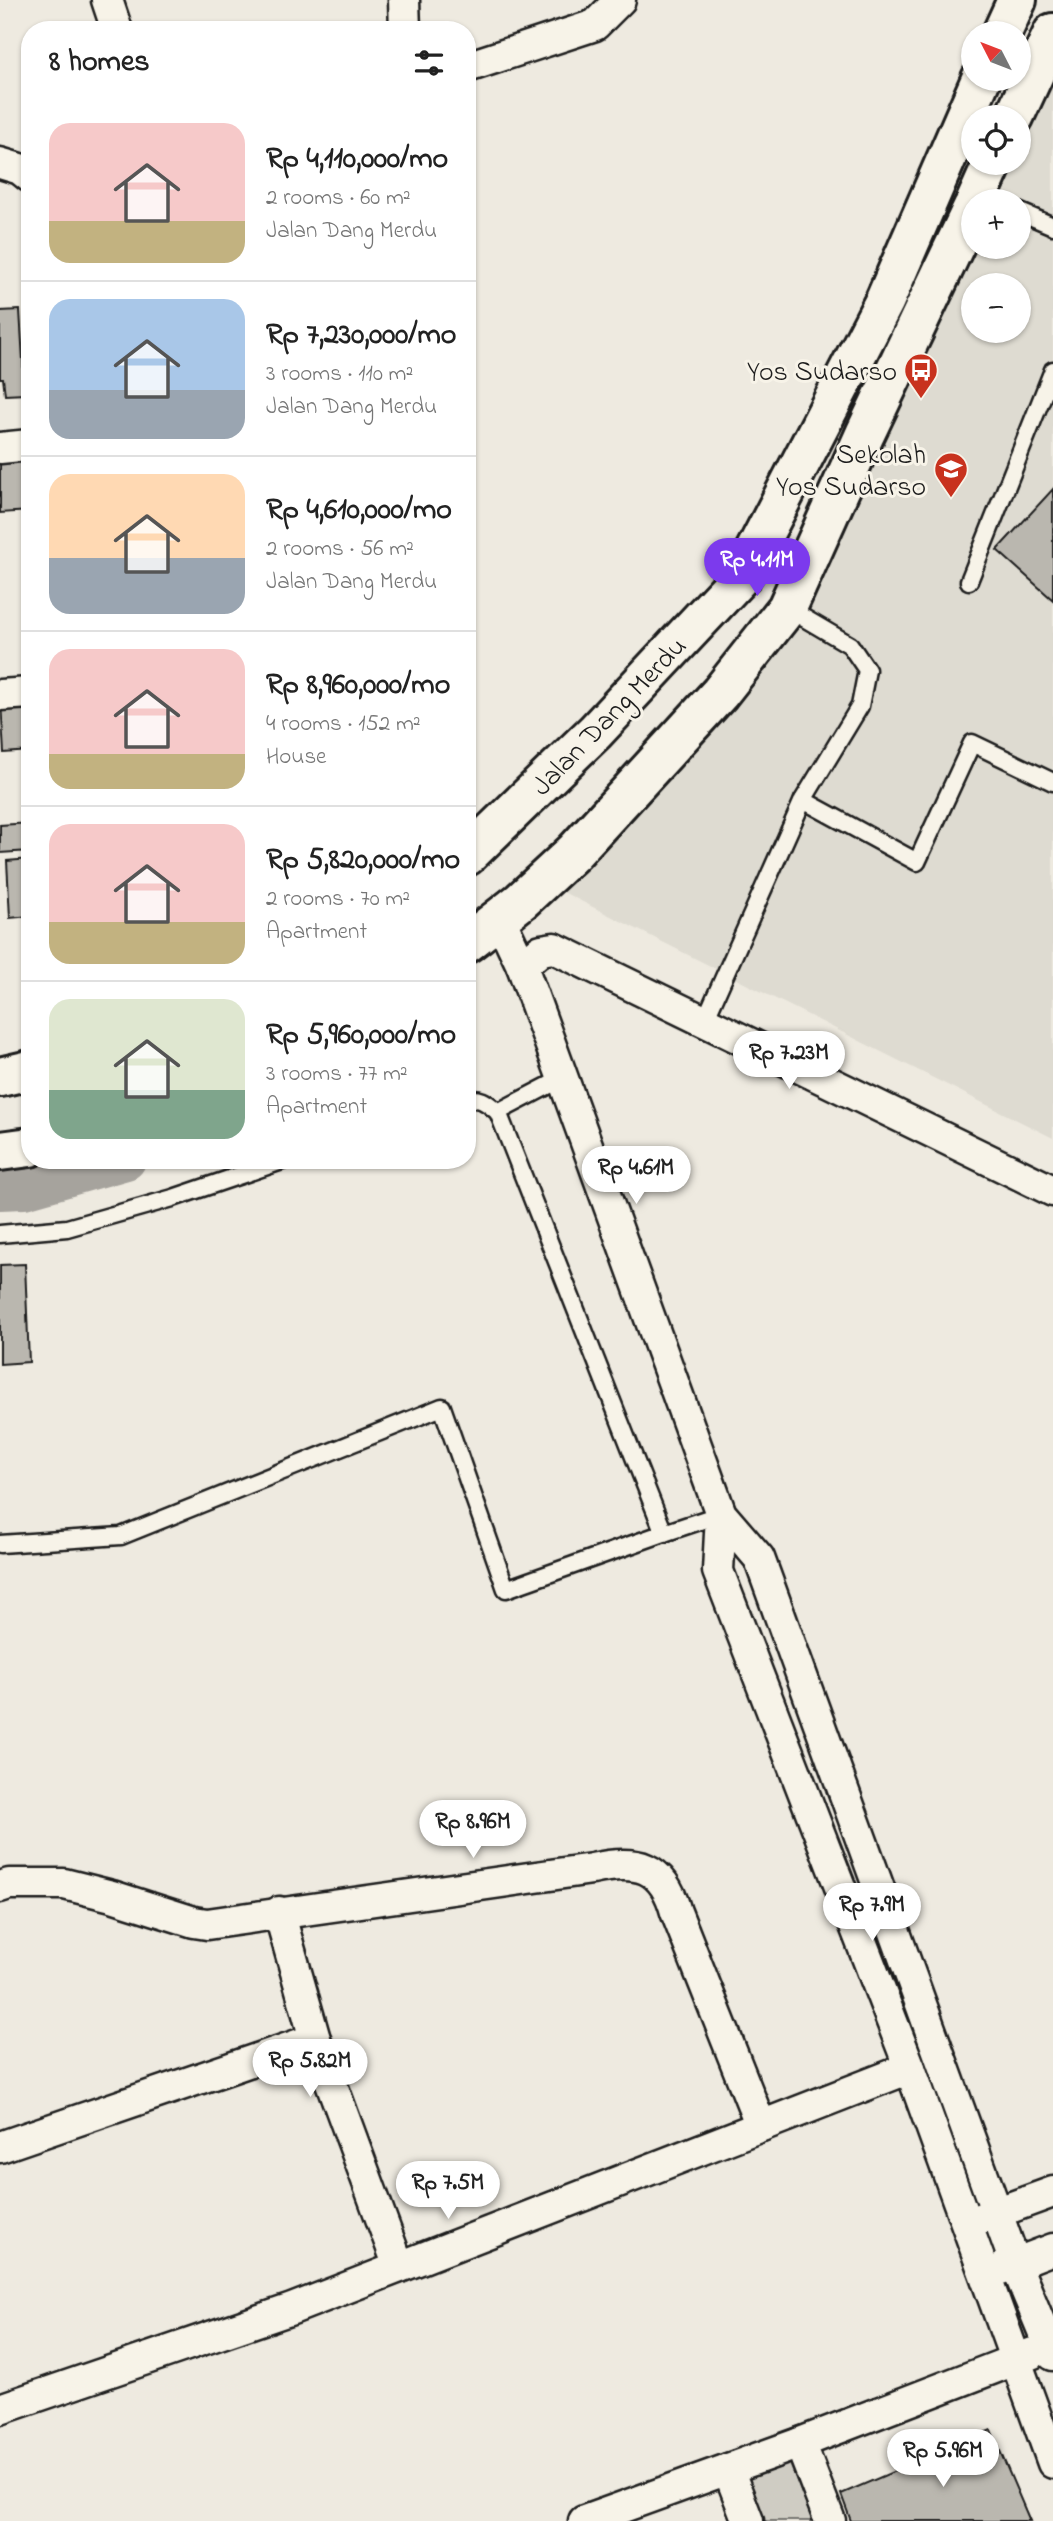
<!DOCTYPE html>
<meta charset="utf-8">
<style>
body{margin:0;font-family:"Indie Flower",sans-serif;background:#f6f6f6;color:#222;height:100vh;display:flex;flex-direction:column;font-size:26px;white-space:nowrap}
*{box-sizing:border-box;margin:0}
p{font-size:23px;color:#767676}
.icon{flex:none;width:38px;height:38px;fill:none;stroke:currentColor;stroke-width:2;stroke-linecap:round;stroke-linejoin:round}
.map{position:relative;flex:1;overflow:hidden}
.drawer{position:absolute;left:21px;top:21px;width:455px;height:1148px;display:flex;flex-direction:column;background:#fff;border-radius:28px;box-shadow:0 2px 5px #0004}
.drawer>*{flex:none}
.needle{width:46px;rotate:312deg}
.fabs{position:absolute;left:961px;top:21px;display:grid;gap:14px}
.fabs a{display:grid;place-items:center;width:70px;height:70px;border-radius:50%;background:#fff;box-shadow:0 2px 5px #0004;font-size:35px}
.price{position:absolute;translate:-50% -60px;padding:0 16px;border-radius:24px;background:#fff;color:#222;font-size:23px;line-height:46px;filter:drop-shadow(0 2px 4px #0008)}
.price::after{content:'';position:absolute;left:50%;top:42px;width:21px;height:16px;margin-left:-10px;background:inherit;clip-path:polygon(0 0,100% 0,50% 100%)}
.price.active{background:#7c3aed;color:#fff}
ul{padding:0;list-style:none}
li{display:flex;align-items:center;gap:21px;height:175px;padding:0 28px}
li+li{border-top:2px solid #e0e0e0}
li span{display:grid;place-items:center;flex:none;width:196px;height:140px;border-radius:21px;color:#555}
li>.icon{margin-inline-start:auto}
span .icon{width:84px;height:84px;fill:#fffc;stroke-width:1}
li b{font-size:30px}
h2{display:flex;justify-content:space-between;align-items:center;height:84px;padding:0 28px;font-size:30px}
.map>svg:first-child{display:block}
</style>
<div class="map">
<svg width="1053" height="2521" viewBox="0 0 1053 2521">
<rect width="100%" height="100%" fill="#eeeae0"/>
<filter id="ink" filterUnits="userSpaceOnUse"><feTurbulence type="fractalNoise" baseFrequency=".0143" numOctaves="2"/><feDisplacementMap in="SourceGraphic" scale="14" xChannelSelector="R" yChannelSelector="G"/><feConvolveMatrix kernelMatrix="1 2 1 2 8 2 1 2 1" color-interpolation-filters="sRGB"/></filter>
<g filter="url(#ink)">
<path fill="#dedbd1" fill-rule="evenodd" d="M 1053,75 L 1053,1138 L 561,891 L 763,666 L 976,247 L 1018,247 L 1018,201 L 996,201 L 1014,163 L 1018,163 L 1019,152 ZM 973,285 L 1018,285 L 1018,331 L 973,331 Z"/>
<path fill="#cfccc3" stroke="#767470" stroke-width="2" d="M 786,2454 L 813,2521 L 754,2521 L 736,2474 Z"/>
<g fill="none" stroke-linecap="round" stroke-linejoin="round">
<path stroke="#a6a39d" stroke-width="40" d="M 0,1190 L 24,1189 L 126,1160"/>
</g>
<g fill="#bab7af" stroke="#1c1c1c" stroke-width="2">
<path d="M 20,310 L 25,394 L 5,395 L 3,378 L 0,378 L 0,311 Z"/>
<path d="M 30,454 L 30,511 L 0,513 L 0,456 Z"/>
<path d="M 1053,489 L 1053,600 L 997,550 Z"/>
<path d="M 30,701 L 30,751 L 4,753 L 1,702 Z"/>
<path d="M 30,823 L 30,851 L 0,853 L 0,825 Z"/>
<path d="M 30,859 L 30,916 L 10,918 L 7,861 Z"/>
<path d="M 25,1264 L 29,1362 L 0,1364 L 0,1265 Z"/>
<path d="M 991,2430 L 1030,2521 L 851,2521 L 841,2494 Z"/>
</g>
<g fill="none" stroke-linecap="round" stroke-linejoin="round">
<g stroke="#1c1c1c" stroke-width="21">
<g id="lane">
<path d="M 1018,211 L 1053,226"/>
<path d="M 969,581 L 1053,370"/>
<path d="M 803,800 L 917,862 L 972,743 L 1053,782"/>
<path d="M 704,1022 L 803,800 L 860,706 L 867,670 L 850,645 L 787,608"/>
<path d="M 467,1100 C 481,1096 488,1104 498,1112 L 664,1533 L 721,1514"/>
<path d="M 498,1112 L 563,1078"/>
<path d="M 0,1234 L 67,1228 L 173,1198 L 285,1160"/>
<path d="M 0,1544 L 121,1536 L 442,1407 L 506,1589 L 664,1533"/>
</g>
</g>
<g stroke="#1c1c1c" stroke-width="35">
<g id="street">
<path d="M 107,0 L 117,30"/>
<path d="M 404,0 L 405,30"/>
<path d="M 467,67 L 595,25 L 620,0"/>
<path d="M 0,163 L 20,169 L 30,177"/>
<path d="M 0,448 L 30,445"/>
<path d="M 0,695 L 30,693"/>
<path d="M 500,919 L 522,966 L 721,1514 L 759,1558 L 1015,2263 L 1053,2355"/>
<path d="M 522,966 L 541,950 L 554,948 L 1053,1191"/>
<path d="M 721,1514 L 718,1571 L 910,2068 L 1053,2463"/>
<path d="M 0,1887 L 9,1884 L 64,1884 L 112,1896 L 194,1922 L 207,1924 L 592,1869 C 637,1859 663,1865 676,1912 L 761,2126"/>
<path d="M 279,1912 L 315,2039 L 399,2267"/>
<path d="M 0,2147 L 315,2039"/>
<path d="M 979,2219 L 1053,2192"/>
<path d="M 998,2270 L 1053,2249"/>
<path d="M 0,2409 L 292,2309 L 910,2068"/>
<path d="M 800,2443 L 830,2521"/>
<path d="M 728,2469 L 748,2521"/>
<path d="M 584,2521 L 800,2443 L 1033,2353"/>
</g>
</g>
<g stroke="#1c1c1c" stroke-width="44">
<g id="secondary">
<path d="M 1002,33 L 1017,0"/>
<path d="M 1014,117 L 1053,33"/>
<path d="M 976,201 L 993,163"/>
<path d="M 467,856 L 595,732 L 743,574 L 885,300 L 981,79"/>
<path d="M 467,943 L 521,901 L 574,852 L 720,693 L 787,608 L 865,434 L 973,207"/>
<path d="M 0,1077 L 30,1070"/>
<path d="M 0,1151 L 30,1147"/>
</g>
</g>
<use href="#lane" stroke="#f7f3e8" stroke-width="16"/>
<use href="#street" stroke="#f7f3e8" stroke-width="30"/>
<use href="#secondary" stroke="#f7f3e8" stroke-width="38"/>
</g>
</g>
<defs>
<g id="bus-pin" transform="scale(1.75)"><path d="M0 17L-7.5 6A9.5 9.5 0 1 1 7.5 6Z" fill="#c8321e" stroke="#f7f3e8"/><path d="M-5-6H5V4H4V6H2V4H-2V6H-4V4H-5ZM-3.5-4V0h7V-4ZM-3.5 1.2v1.5H-2V1.2ZM2 1.2v1.5H3.5V1.2Z" fill="#fff"/></g>
<g id="school-pin" transform="scale(1.75)"><path d="M0 17L-7.5 6A9.5 9.5 0 1 1 7.5 6Z" fill="#c8321e" stroke="#f7f3e8"/><path d="M0-5L7-2L0 1L-7-2ZM-4 1L0 2.5L4 1V4Q0 6-4 4Z" fill="#fff"/></g>
</defs>
<g fill-rule="evenodd">
<use href="#bus-pin" x="921" y="370"/>
<use href="#school-pin" x="951" y="469"/>
</g>
<g text-anchor="middle" stroke-width="6" stroke-linejoin="round" paint-order="stroke">
<g font-size="28" fill="#1c1c1c" stroke="#f7f3e8" text-anchor="end">
<text x="897" y="380">Yos Sudarso</text>
<text x="926" y="463">Sekolah<tspan x="926" dy="32">Yos Sudarso</tspan></text>
</g>
<g font-size="28" fill="#1c1c1c" stroke="#f7f3e8">
<text transform="translate(608 715) rotate(-46)" y="10">Jalan Dang Merdu</text>
</g>
</g>
</svg>
<div class="fabs">
<a><svg class="needle" viewBox="-14 -14 28 28"><path d="M0-13l5 13h-10z" fill="#e53935"/><path d="M0 13l5-13h-10z" fill="#767676"/></svg></a>
<a><svg class="icon" aria-label="locate" viewBox="0 0 24 24"><circle cx="12" cy="12" r="6"/><path d="M12 2v4M12 18v4M2 12h4M18 12h4"/></svg></a>
<a>+</a>
<a>−</a>
</div>
<b class="price active" style="left:757px;top:598px">Rp 4.11M</b>
<b class="price" style="left:789px;top:1091px">Rp 7.23M</b>
<b class="price" style="left:636px;top:1206px">Rp 4.61M</b>
<b class="price" style="left:473px;top:1860px">Rp 8.96M</b>
<b class="price" style="left:872px;top:1943px">Rp 7.9M</b>
<b class="price" style="left:310px;top:2099px">Rp 5.82M</b>
<b class="price" style="left:448px;top:2221px">Rp 7.5M</b>
<b class="price" style="left:943px;top:2489px">Rp 5.96M</b>
<section class="drawer">
<h2>8 homes<svg class="icon" aria-label="filters" viewBox="0 0 24 24"><path d="M4 7h16M4 17h16"/><circle cx="9" cy="7" r="2"/><circle cx="15" cy="17" r="2"/></svg></h2>
<ul>
<li><span style="background:linear-gradient(#f6c9c9 70%,#c2b280 0)"><svg class="icon" aria-label="home" viewBox="0 0 24 24"><path d="M3 11l9-7 9 7M6 9v11h12V9"/></svg></span><div><b>Rp 4,110,000/mo</b><p>2 rooms · 60 m²</p><p>Jalan Dang Merdu</p></div></li>
<li><span style="background:linear-gradient(#a9c7e8 65%,#9aa5b1 0)"><svg class="icon" aria-label="home" viewBox="0 0 24 24"><path d="M3 11l9-7 9 7M6 9v11h12V9"/></svg></span><div><b>Rp 7,230,000/mo</b><p>3 rooms · 110 m²</p><p>Jalan Dang Merdu</p></div></li>
<li><span style="background:linear-gradient(#ffd9b3 60%,#9aa5b1 0)"><svg class="icon" aria-label="home" viewBox="0 0 24 24"><path d="M3 11l9-7 9 7M6 9v11h12V9"/></svg></span><div><b>Rp 4,610,000/mo</b><p>2 rooms · 56 m²</p><p>Jalan Dang Merdu</p></div></li>
<li><span style="background:linear-gradient(#f6c9c9 75%,#c2b280 0)"><svg class="icon" aria-label="home" viewBox="0 0 24 24"><path d="M3 11l9-7 9 7M6 9v11h12V9"/></svg></span><div><b>Rp 8,960,000/mo</b><p>4 rooms · 152 m²</p><p>House</p></div></li>
<li><span style="background:linear-gradient(#f6c9c9 70%,#c2b280 0)"><svg class="icon" aria-label="home" viewBox="0 0 24 24"><path d="M3 11l9-7 9 7M6 9v11h12V9"/></svg></span><div><b>Rp 5,820,000/mo</b><p>2 rooms · 70 m²</p><p>Apartment</p></div></li>
<li><span style="background:linear-gradient(#dfe7d0 65%,#7fa58c 0)"><svg class="icon" aria-label="home" viewBox="0 0 24 24"><path d="M3 11l9-7 9 7M6 9v11h12V9"/></svg></span><div><b>Rp 5,960,000/mo</b><p>3 rooms · 77 m²</p><p>Apartment</p></div></li>
</ul>
</section>
</div>
